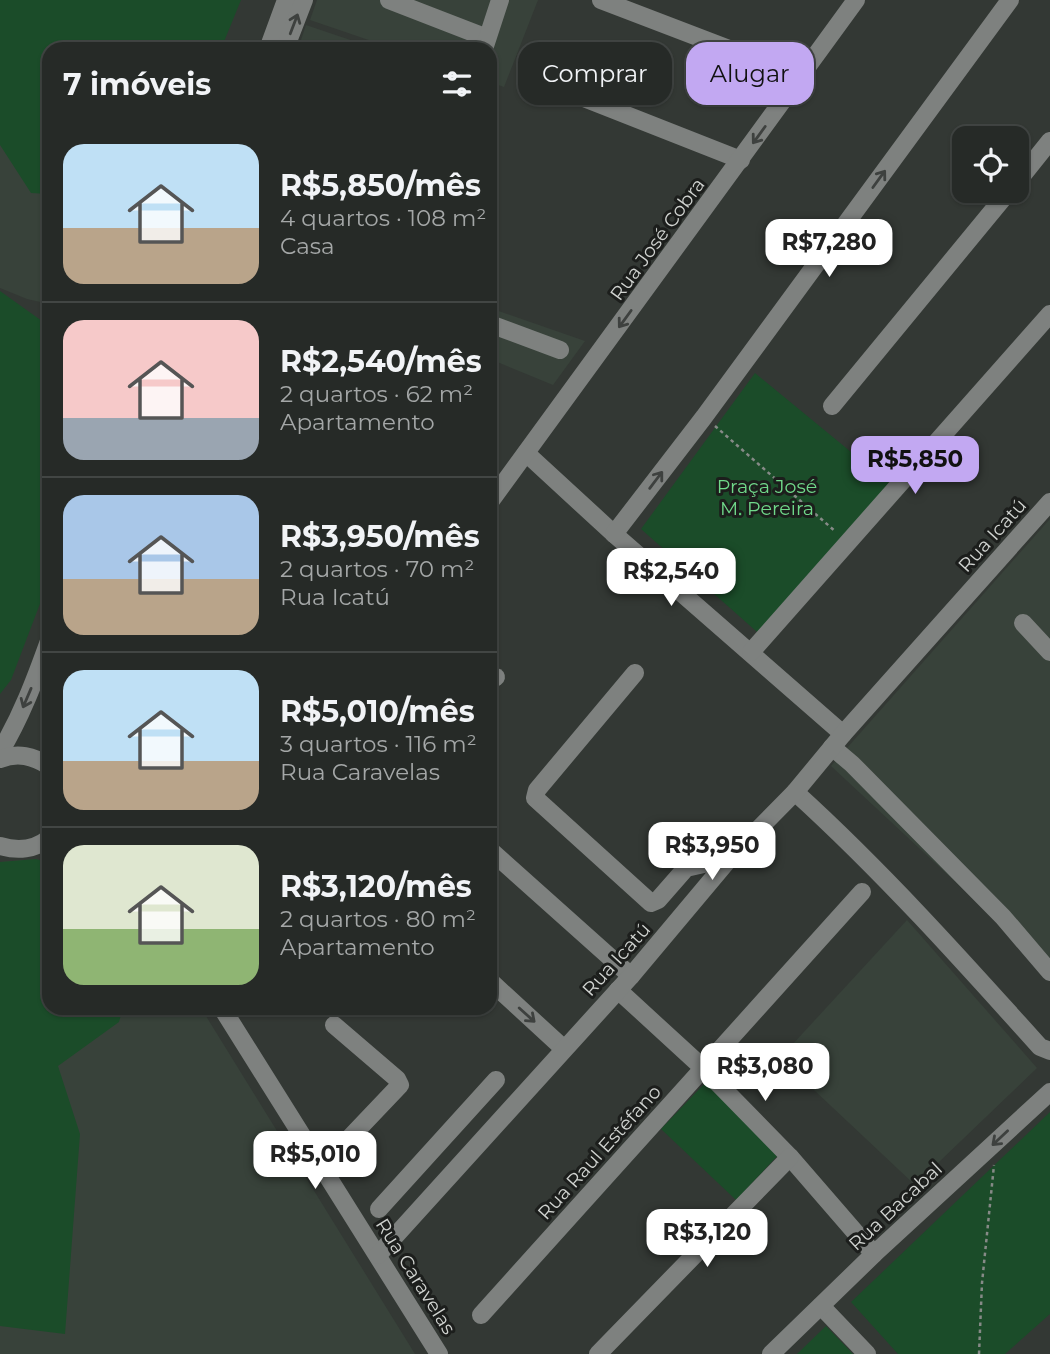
<!DOCTYPE html>
<html lang="pt">
<meta charset="utf-8">
<style>
body{margin:0;font-family:Montserrat,sans-serif;background:#323633;color:#f1f3f6;height:100vh;display:flex;flex-direction:column;font-size:26px;white-space:nowrap}
*{box-sizing:border-box;margin:0}
p{font-size:23px;color:#a4a7a7}
.icon{flex:none;width:38px;height:38px;fill:none;stroke:currentColor;stroke-width:2;stroke-linecap:round;stroke-linejoin:round}
.map{position:relative;flex:1;overflow:hidden}
.details{position:absolute;left:42px;top:42px;width:455px;height:973px;display:flex;flex-direction:column;background:#262a27;border-radius:21px;box-shadow:0 2px 5px #0004,0 0 0 2px #424644}
.details>*{flex:none}
.hud{position:absolute;left:518px;top:42px;width:427px;height:63px;display:flex;gap:14px}
.controls{position:absolute;left:952px;top:126px;display:grid;gap:14px}
.controls a{display:grid;place-items:center;width:77px;height:77px;border-radius:14px;background:#262a27;box-shadow:0 2px 5px #0004,0 0 0 2px #424644;font-size:35px}
.price{position:absolute;translate:-50% -60px;padding:0 16px;border-radius:14px;background:#fff;color:#222;font-size:23px;line-height:46px;filter:drop-shadow(0 2px 4px #0008)}
.price::after{content:'';position:absolute;left:50%;top:42px;width:21px;height:16px;margin-left:-10px;background:inherit;clip-path:polygon(0 0,100% 0,50% 100%)}
.price.on{background:#c2a8f2;color:#111}
ul{padding:0;list-style:none}
li{display:flex;align-items:center;gap:21px;height:175px;padding:0 21px}
li+li{border-top:2px solid #424644}
li span{display:grid;place-items:center;flex:none;width:196px;height:140px;border-radius:21px;color:#555}
li>.icon{margin-inline-start:auto}
span .icon{width:84px;height:84px;fill:#fffc;stroke-width:1}
li b{font-size:30px}
h2{display:flex;justify-content:space-between;align-items:center;height:84px;padding:0 21px;font-size:30px}
.tag{padding:0 24px;border-radius:21px;background:#262a27;box-shadow:0 2px 5px #0004,0 0 0 2px #424644;font-size:24px;line-height:63px}
.tag.on{background:#c2a8f2;color:#111}
.map>svg:first-child{display:block}
</style>
<div class="map">
<svg width="1050" height="1354" viewBox="0 0 1050 1354">
<rect width="100%" height="100%" fill="#333834"/>
<g fill="#38423a">
<path d="M 0,0 L 49,49 L 49,304 L 27,299 L 0,288 Z"/>
<path d="M 317,0 L 538,0 L 504,87 L 490,82 L 490,49 L 395,49 L 310,20 Z"/>
<path d="M 306,25 L 377,49 L 298,49 Z"/>
<path d="M 490,308 L 585,341 L 553,385 L 490,359 Z"/>
<path d="M 1050,519 L 1050,970 L 831,766 Z"/>
<path d="M 36,859 L 49,863 L 49,1008 L 201,1008 L 415,1354 L 0,1354 L 0,862 Z"/>
<path d="M 907,920 L 1037,1068 L 915,1185 L 780,1058 Z"/>
</g>
<g fill="#1b4c29">
<path d="M 0,0 L 241,0 L 221,49 L 49,49 L 49,194 L 31,193 L 0,145 Z"/>
<path d="M 0,291 L 49,326 L 49,580 L 11,680 L 0,694 Z"/>
<path d="M 755,373 L 890,484 L 757,632 L 641,529 Z"/>
<path d="M 36,859 L 49,863 L 49,1008 L 123,1008 L 119,1022 L 58,1066 L 80,1134 L 65,1334 L 0,1326 L 0,862 Z"/>
<path d="M 707,1081 L 781,1152 L 736,1200 L 661,1129 Z"/>
<path d="M 1050,1112 L 1050,1314 L 1005,1354 L 898,1354 L 851,1302 Z"/>
<path d="M 826,1326 L 853,1354 L 797,1354 Z"/>
</g>
<g fill="none" stroke-linecap="round" stroke-linejoin="round">
<g stroke="#868a87" stroke-width="2.5" stroke-dasharray="3.5 3.5" stroke-linecap="butt">
<path d="M 715,426 L 836,532"/>
<path d="M 979,1354 L 982,1283 L 994,1165"/>
</g>
<g stroke="#7e817f" stroke-width="18">
<path d="M 389,0 L 487,38"/>
<path d="M 601,0 L 802,77"/>
<path d="M 268,49 L 286,0"/>
<path d="M 285,49 L 304,0"/>
<path d="M 484,49 L 500,0"/>
<path d="M 553,86 L 741,160"/>
<path d="M 1017,182 L 1050,141"/>
<path d="M 490,324 L 560,350"/>
<path d="M 832,406 L 1009,191"/>
<path d="M 526,453 L 614,534 L 843,734"/>
<path d="M 490,502 L 856,0"/>
<path d="M 614,534 L 704,417 L 1010,0"/>
<path d="M 1023,623 L 1050,652"/>
<path d="M 751,652 L 1050,314"/>
<path d="M 635,673 L 537,790 L 535,798 L 651,903 L 658,900 L 686,868 L 730,858"/>
<path d="M 490,681 L 496,677"/>
<path d="M 49,722 L 49,762"/>
<path d="M 832,747 L 852,764 L 1003,917 L 1050,972"/>
<path d="M 0,752 C 21,717 35,680 49,641"/>
<path d="M 0,759 C 18,752 33,756 49,766"/>
<path d="M 795,792 C 882,871 961,959 1040,1047 L 1050,1051"/>
<path d="M 0,846 C 17,851 35,850 49,838"/>
<path d="M 490,850 L 631,976"/>
<path d="M 490,981 L 563,1048"/>
<path d="M 618,990 L 702,1067 L 790,1157 L 874,1254"/>
<path d="M 222,1008 L 439,1354"/>
<path d="M 322,1167 L 400,1085 L 397,1079 L 334,1025"/>
<path d="M 379,1209 L 496,1080"/>
<path d="M 378,1255 L 631,976 L 730,858 L 795,792 L 843,734 L 1050,502"/>
<path d="M 821,1306 L 867,1354"/>
<path d="M 481,1315 L 862,892"/>
<path d="M 598,1354 L 790,1157"/>
<path d="M 771,1354 L 874,1254 L 1050,1092"/>
</g>
</g>
<defs><path id="oneway-shaft" d="M-6 0H5M1.5-3L5.5 0L1.5 3" fill="none" stroke-width="1.6" stroke-linecap="round" stroke-linejoin="round" transform="scale(1.75)"/></defs>
<g stroke="#3e413f">
<use href="#oneway-shaft" transform="translate(294 24) rotate(-69)"/>
<use href="#oneway-shaft" transform="translate(759 135) rotate(126)"/>
<use href="#oneway-shaft" transform="translate(879 179) rotate(-54)"/>
<use href="#oneway-shaft" transform="translate(625 319) rotate(126)"/>
<use href="#oneway-shaft" transform="translate(656 480) rotate(-53)"/>
<use href="#oneway-shaft" transform="translate(27 698) rotate(113)"/>
<use href="#oneway-shaft" transform="translate(527 1015) rotate(42)"/>
<use href="#oneway-shaft" transform="translate(1000 1138) rotate(137)"/>
</g>
<g text-anchor="middle" stroke-width="6" stroke-linejoin="round" paint-order="stroke">
<g font-size="19" fill="#d0d3d0" stroke="#1c1e1c">
<text transform="translate(657 239) rotate(-54)" y="7">Rua José Cobra</text>
<text transform="translate(992 535) rotate(-48)" y="7">Rua Icatú</text>
<text transform="translate(616 959) rotate(-48)" y="7">Rua Icatú</text>
<text transform="translate(599 1152) rotate(-48)" y="7">Rua Raul Estéfano</text>
<text transform="translate(895 1206) rotate(-43)" y="7">Rua Bacabal</text>
<text transform="translate(416 1276) rotate(58)" y="7">Rua Caravelas</text>
</g>
<g font-size="19" fill="#70d98a" stroke="#1c1e1c">
<text x="767" y="493">Praça José<tspan x="767" dy="22">M. Pereira</tspan></text>
</g>
</g>
</svg>
<div class="controls">
<a><svg class="icon" aria-label="locate" viewBox="0 0 24 24"><circle cx="12" cy="12" r="6"/><path d="M12 2v4M12 18v4M2 12h4M18 12h4"/></svg></a>
</div>
<b class="price" style="left:829px;top:279px">R$7,280</b>
<b class="price on" style="left:915px;top:496px">R$5,850</b>
<b class="price" style="left:671px;top:608px">R$2,540</b>
<b class="price" style="left:712px;top:882px">R$3,950</b>
<b class="price" style="left:765px;top:1103px">R$3,080</b>
<b class="price" style="left:315px;top:1191px">R$5,010</b>
<b class="price" style="left:707px;top:1269px">R$3,120</b>
<div class="hud">
<a class="tag">Comprar</a>
<a class="tag on">Alugar</a>
</div>
<section class="details">
<h2>7 imóveis<svg class="icon" aria-label="filters" viewBox="0 0 24 24"><path d="M4 7h16M4 17h16"/><circle cx="9" cy="7" r="2"/><circle cx="15" cy="17" r="2"/></svg></h2>
<ul>
<li><span style="background:linear-gradient(#bfe0f5 60%,#b9a48a 0)"><svg class="icon" aria-label="home" viewBox="0 0 24 24"><path d="M3 11l9-7 9 7M6 9v11h12V9"/></svg></span><div><b>R$5,850/mês</b><p>4 quartos · 108 m²</p><p>Casa</p></div></li>
<li><span style="background:linear-gradient(#f6c9c9 70%,#9aa5b1 0)"><svg class="icon" aria-label="home" viewBox="0 0 24 24"><path d="M3 11l9-7 9 7M6 9v11h12V9"/></svg></span><div><b>R$2,540/mês</b><p>2 quartos · 62 m²</p><p>Apartamento</p></div></li>
<li><span style="background:linear-gradient(#a9c7e8 60%,#b9a48a 0)"><svg class="icon" aria-label="home" viewBox="0 0 24 24"><path d="M3 11l9-7 9 7M6 9v11h12V9"/></svg></span><div><b>R$3,950/mês</b><p>2 quartos · 70 m²</p><p>Rua Icatú</p></div></li>
<li><span style="background:linear-gradient(#bfe0f5 65%,#b9a48a 0)"><svg class="icon" aria-label="home" viewBox="0 0 24 24"><path d="M3 11l9-7 9 7M6 9v11h12V9"/></svg></span><div><b>R$5,010/mês</b><p>3 quartos · 116 m²</p><p>Rua Caravelas</p></div></li>
<li><span style="background:linear-gradient(#dfe7d0 60%,#8fb573 0)"><svg class="icon" aria-label="home" viewBox="0 0 24 24"><path d="M3 11l9-7 9 7M6 9v11h12V9"/></svg></span><div><b>R$3,120/mês</b><p>2 quartos · 80 m²</p><p>Apartamento</p></div></li>
</ul>
</section>
</div>
